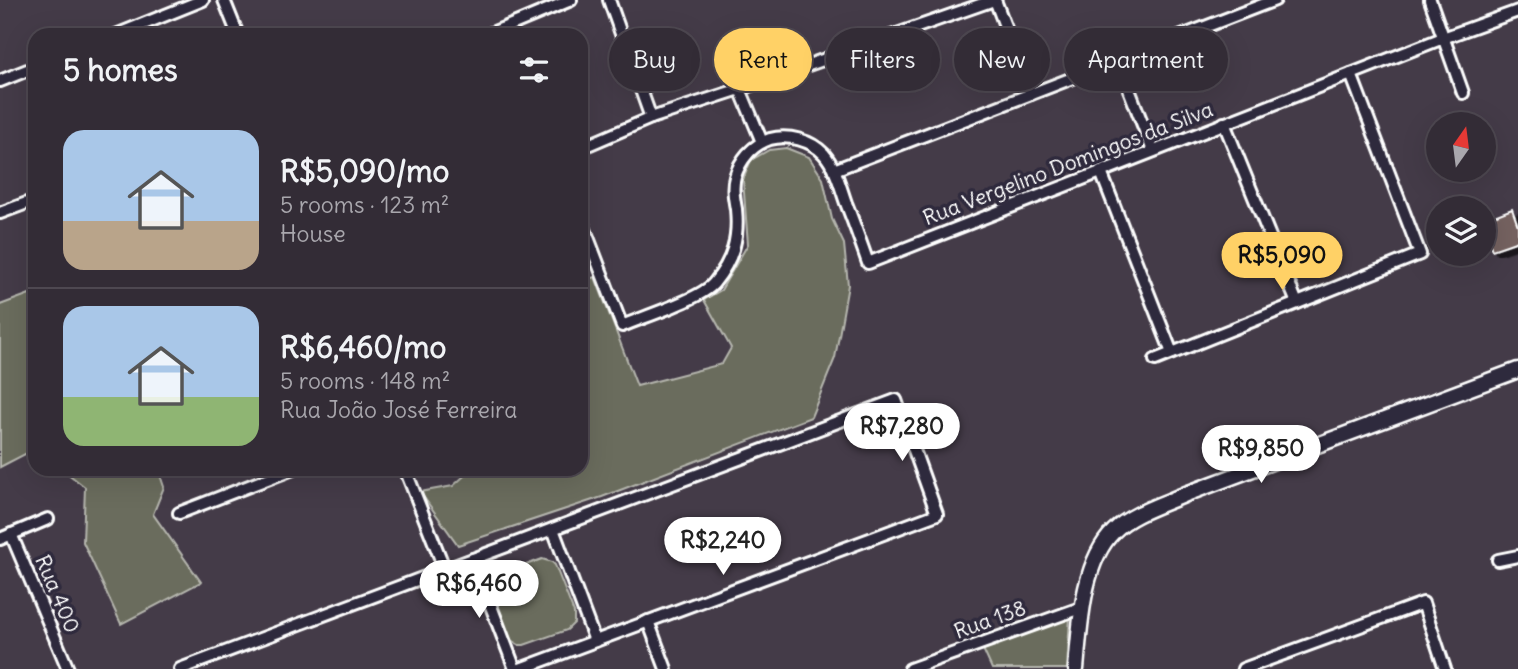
<!DOCTYPE html>
<meta charset="utf-8">
<style>
body{margin:0;font-family:Delius,sans-serif;background:#3e3842;color:#f1f3f6;height:100vh;display:flex;flex-direction:column;font-size:26px;white-space:nowrap}
*{box-sizing:border-box;margin:0}
p{font-size:23px;color:#a9a7ad}
.icon{flex:none;width:38px;height:38px;fill:none;stroke:currentColor;stroke-width:2;stroke-linecap:round;stroke-linejoin:round}
.map{position:relative;flex:1;overflow:hidden}
.drawer{position:absolute;left:28px;top:28px;width:560px;height:448px;display:flex;flex-direction:column;background:#332c36;border-radius:21px;box-shadow:0 7px 28px #0002,0 0 0 2px #4e4851}
.drawer>*{flex:none}
.top-card{position:absolute;left:609px;top:28px;width:665px;height:63px;display:flex;gap:14px}
.needle{width:46px;rotate:14deg}
.buttons{position:absolute;left:1426px;top:112px;display:grid;gap:14px}
.buttons a{display:grid;place-items:center;width:70px;height:70px;border-radius:50%;background:#332c36;box-shadow:0 7px 28px #0002,0 0 0 2px #4e4851;font-size:35px}
.price{position:absolute;translate:-50% -60px;padding:0 16px;border-radius:24px;background:#fff;color:#222;font-size:23px;line-height:46px;filter:drop-shadow(0 2px 4px #0008)}
.price::after{content:'';position:absolute;left:50%;top:42px;width:21px;height:16px;margin-left:-10px;background:inherit;clip-path:polygon(0 0,100% 0,50% 100%)}
.price.on{background:#ffd166;color:#111}
ul{padding:0;list-style:none}
li{display:flex;align-items:center;gap:21px;height:175px;padding:0 35px}
li+li{border-top:2px solid #4e4851}
li span{display:grid;place-items:center;flex:none;width:196px;height:140px;border-radius:21px;color:#555}
li>.icon{margin-inline-start:auto}
span .icon{width:84px;height:84px;fill:#fffc;stroke-width:1}
li b{font-size:30px}
h2{display:flex;justify-content:space-between;align-items:center;height:84px;padding:0 35px;font-size:30px}
.chip{padding:0 24px;border-radius:32px;background:#332c36;box-shadow:0 7px 28px #0002,0 0 0 2px #4e4851;font-size:24px;line-height:63px}
.chip.on{background:#ffd166;color:#111}
.map>svg:first-child{display:block}
</style>
<div class="map">
<svg width="1518" height="669" viewBox="0 0 1518 669">
<defs>
<filter id="shadow"><feDropShadow dx="5.5" dy="5.5" stdDeviation="0" flood-color="#0009"/></filter>
</defs>
<rect width="100%" height="100%" fill="#443b48"/>
<filter id="ink" filterUnits="userSpaceOnUse"><feTurbulence type="fractalNoise" baseFrequency=".0143" numOctaves="2"/><feDisplacementMap in="SourceGraphic" scale="14" xChannelSelector="R" yChannelSelector="G"/><feConvolveMatrix kernelMatrix="1 2 1 2 8 2 1 2 1" color-interpolation-filters="sRGB"/></filter>
<g filter="url(#ink)">
<g fill="#6b6c5d" stroke="#b5b6ae" stroke-width="2">
<path d="M 786,148 L 809,157 L 823,179 L 832,219 L 844,244 L 848,285 L 835,358 L 811,417 L 602,497 L 458,545 L 420,492 L 453,486 L 472,469 L 581,469 L 581,281 L 595,277 L 637,386 L 722,364 L 731,348 L 704,300 L 721,290 L 748,244 L 743,180 L 751,160 L 769,150 Z"/>
<path d="M 35,292 L 35,449 L 0,467 L 0,305 Z"/>
<path d="M 62,469 L 158,469 L 164,487 L 153,514 L 201,582 L 121,624 L 83,542 L 85,487 Z"/>
<path d="M 542,559 L 552,562 L 555,565 L 574,613 L 574,623 L 567,630 L 524,645 L 519,645 L 511,640 L 492,591 L 492,582 L 499,575 Z"/>
<path d="M 1070,616 L 1067,669 L 992,669 L 982,647 Z"/>
</g>
<path fill="#756261" stroke="#fff" stroke-width="2" filter="url(#shadow)" d="M 1512,209 L 1518,226 L 1518,241 L 1492,250 L 1484,228 L 1484,220 Z"/>
<g fill="none" stroke-linecap="round" stroke-linejoin="round">
<g stroke="#fff" stroke-width="16">
<g id="street">
<path d="M 224,0 L 238,35"/>
<path d="M 609,0 L 651,118"/>
<path d="M 995,0 L 1031,94"/>
<path d="M 1430,0 L 1463,93"/>
<path d="M 116,35 L 203,0"/>
<path d="M 487,35 L 571,0"/>
<path d="M 1118,61 L 1153,151"/>
<path d="M 0,81 L 35,67"/>
<path d="M 740,89 L 762,142"/>
<path d="M 1224,123 L 1297,303"/>
<path d="M 581,148 L 651,118 L 740,89 L 994,0"/>
<path d="M 834,170 L 1275,0"/>
<path d="M 1101,172 L 1172,353"/>
<path d="M 0,213 L 35,200"/>
<path d="M 581,219 L 622,326 C 643,317 701,299 714,283 C 733,260 739,239 736,209 C 734,198 732,187 735,177 C 740,160 752,145 770,139 C 788,134 811,140 824,154 C 836,168 840,186 846,203 C 854,223 861,243 868,263 L 1443,38 L 1518,11"/>
<path d="M 1155,360 L 1420,254 L 1351,74"/>
<path d="M 405,469 L 445,570"/>
<path d="M 179,513 L 293,469"/>
<path d="M 553,529 L 595,641"/>
<path d="M 11,534 L 68,669"/>
<path d="M 0,539 L 48,519"/>
<path d="M 473,559 L 515,669"/>
<path d="M 1498,560 L 1518,556"/>
<path d="M 648,621 L 666,669"/>
<path d="M 180,669 L 896,400 L 937,514 L 520,669"/>
<path d="M 910,669 L 1083,607"/>
<path d="M 1243,669 L 1423,603 L 1445,669"/>
</g>
</g>
<g stroke="#fff" stroke-width="19">
<path id="secondary" d="M 1076,669 C 1080,626 1082,562 1114,531 C 1132,513 1164,504 1186,494 L 1518,370"/>
</g>
<use href="#street" stroke="#2f2a3d" stroke-width="10"/>
<use href="#secondary" stroke="#2f2a3d" stroke-width="14"/>
</g>
</g>
<g text-anchor="middle" stroke-width="7" stroke-linejoin="round" paint-order="stroke">
<g font-size="21" fill="#fff" stroke="#2f2a3d">
<text transform="translate(1068 164) rotate(-21)" y="7">Rua Vergelino Domingos da Silva</text>
<text transform="translate(57 594) rotate(67)" y="7">Rua 400</text>
<text transform="translate(990 620) rotate(-20)" y="7">Rua 138</text>
</g>
</g>
</svg>
<div class="buttons">
<a><svg class="needle" viewBox="-14 -14 28 28"><path d="M0-13l5 13h-10z" fill="#e53935"/><path d="M0 13l5-13h-10z" fill="#a9a7ad"/></svg></a>
<a><svg class="icon" aria-label="layers" viewBox="0 0 24 24"><path d="M12 4l9 5-9 5-9-5zM3 14l9 5 9-5"/></svg></a>
</div>
<b class="price on" style="left:1282px;top:292px">R$5,090</b>
<b class="price" style="left:902px;top:463px">R$7,280</b>
<b class="price" style="left:1261px;top:485px">R$9,850</b>
<b class="price" style="left:723px;top:577px">R$2,240</b>
<b class="price" style="left:479px;top:620px">R$6,460</b>
<div class="top-card">
<a class="chip">Buy</a>
<a class="chip on">Rent</a>
<a class="chip">Filters</a>
<a class="chip">New</a>
<a class="chip">Apartment</a>
</div>
<section class="drawer">
<h2>5 homes<svg class="icon" aria-label="filters" viewBox="0 0 24 24"><path d="M4 7h16M4 17h16"/><circle cx="9" cy="7" r="2"/><circle cx="15" cy="17" r="2"/></svg></h2>
<ul>
<li><span style="background:linear-gradient(#a9c7e8 65%,#b9a48a 0)"><svg class="icon" aria-label="home" viewBox="0 0 24 24"><path d="M3 11l9-7 9 7M6 9v11h12V9"/></svg></span><div><b>R$5,090/mo</b><p>5 rooms · 123 m²</p><p>House</p></div></li>
<li><span style="background:linear-gradient(#a9c7e8 65%,#8fb573 0)"><svg class="icon" aria-label="home" viewBox="0 0 24 24"><path d="M3 11l9-7 9 7M6 9v11h12V9"/></svg></span><div><b>R$6,460/mo</b><p>5 rooms · 148 m²</p><p>Rua João José Ferreira</p></div></li>
</ul>
</section>
</div>
